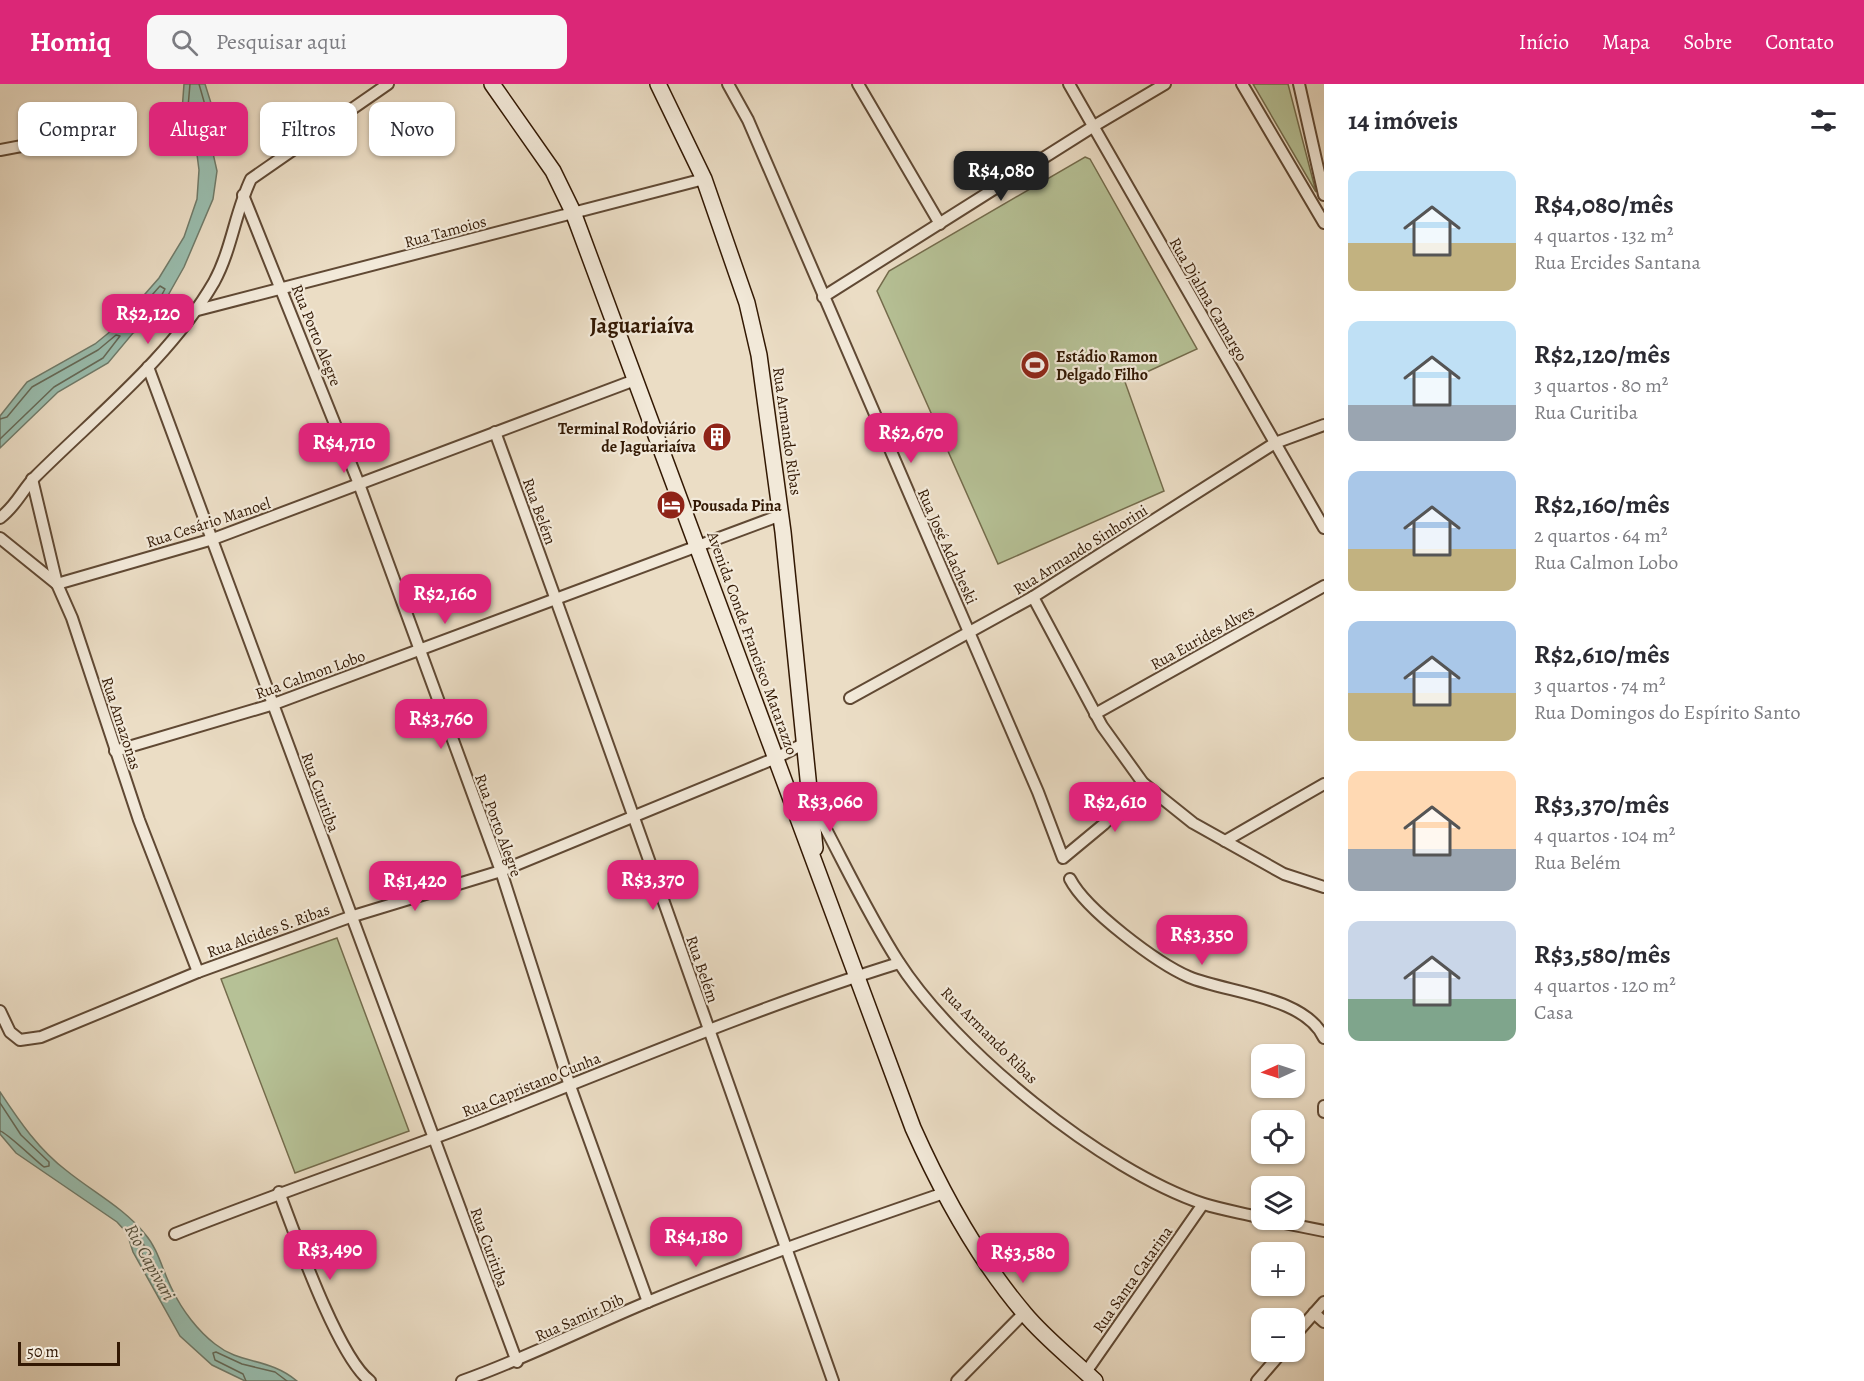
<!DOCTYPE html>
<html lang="pt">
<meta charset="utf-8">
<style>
body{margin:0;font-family:Alegreya,serif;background:#f7f7f7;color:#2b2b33;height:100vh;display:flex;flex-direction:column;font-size:22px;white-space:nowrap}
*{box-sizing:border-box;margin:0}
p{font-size:20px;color:#7c7c81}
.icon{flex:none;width:33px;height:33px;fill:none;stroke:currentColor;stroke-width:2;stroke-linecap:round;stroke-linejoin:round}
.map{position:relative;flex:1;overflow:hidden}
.drawer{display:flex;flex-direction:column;background:#fff;width:540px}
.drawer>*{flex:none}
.hud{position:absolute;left:18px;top:18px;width:570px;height:54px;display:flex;gap:12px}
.needle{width:39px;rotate:267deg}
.fabs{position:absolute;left:1251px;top:960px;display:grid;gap:12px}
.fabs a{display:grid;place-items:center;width:54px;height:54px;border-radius:12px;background:#fff;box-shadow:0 2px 4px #0004;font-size:30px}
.scale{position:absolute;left:18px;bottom:15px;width:102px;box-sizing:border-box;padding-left:6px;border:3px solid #321803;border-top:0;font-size:16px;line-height:21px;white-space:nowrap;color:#321803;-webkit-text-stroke:4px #f2e9d9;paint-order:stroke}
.price{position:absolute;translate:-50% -51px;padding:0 14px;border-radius:12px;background:#db2777;color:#fff;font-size:20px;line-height:39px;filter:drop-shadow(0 2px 3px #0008)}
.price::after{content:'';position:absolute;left:50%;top:36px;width:18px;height:14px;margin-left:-9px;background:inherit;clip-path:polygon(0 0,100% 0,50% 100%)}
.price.active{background:#222;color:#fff}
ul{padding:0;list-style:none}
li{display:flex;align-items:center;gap:18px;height:150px;padding:0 24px}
li span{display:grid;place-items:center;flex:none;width:168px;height:120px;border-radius:12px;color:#555}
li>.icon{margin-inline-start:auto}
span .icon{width:72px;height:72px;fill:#fffc;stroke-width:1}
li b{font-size:26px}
h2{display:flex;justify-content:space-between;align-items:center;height:72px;padding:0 24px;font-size:26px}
.tag{padding:0 21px;border-radius:12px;background:#fff;box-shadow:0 2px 4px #0004;font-size:21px;line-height:54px}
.tag.active{background:#db2777;color:#fff}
header{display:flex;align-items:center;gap:36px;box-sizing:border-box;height:84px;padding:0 30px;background:#db2777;color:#fff}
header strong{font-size:28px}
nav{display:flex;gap:33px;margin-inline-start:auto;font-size:21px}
.search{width:420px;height:54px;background:#f7f7f7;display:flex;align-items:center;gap:15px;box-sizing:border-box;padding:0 21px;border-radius:12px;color:#7c7c81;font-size:22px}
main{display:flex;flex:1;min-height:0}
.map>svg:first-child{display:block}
</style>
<header>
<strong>Homiq</strong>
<div class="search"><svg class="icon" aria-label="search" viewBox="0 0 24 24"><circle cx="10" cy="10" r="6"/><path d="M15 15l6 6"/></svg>Pesquisar aqui</div>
<nav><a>Início</a><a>Mapa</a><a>Sobre</a><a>Contato</a></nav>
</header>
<main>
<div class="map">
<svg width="1324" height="1297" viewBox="0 0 1324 1297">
<rect width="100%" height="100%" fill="#ebddc5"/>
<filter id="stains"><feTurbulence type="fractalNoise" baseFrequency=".00333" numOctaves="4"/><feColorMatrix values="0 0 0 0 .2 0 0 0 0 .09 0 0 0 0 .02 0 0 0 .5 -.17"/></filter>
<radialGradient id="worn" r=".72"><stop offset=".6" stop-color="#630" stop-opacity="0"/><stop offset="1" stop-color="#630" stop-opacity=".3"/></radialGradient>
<g fill="#b6c196" stroke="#746c4c" stroke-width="1.5">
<path d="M 1253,0 L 1288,0 L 1316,108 Z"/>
<path d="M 1085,73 L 1090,75 L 1197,265 L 1125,298 L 1164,407 L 998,480 L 877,207 L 889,187 Z"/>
<path d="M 337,854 L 409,1047 L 295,1089 L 221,895 Z"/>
</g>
<g fill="#99bdae" stroke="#707b6a" stroke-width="1.5">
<path d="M 184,0 L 205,0 L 211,19 L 210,56 L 217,87 L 213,115 L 184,183 L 153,238 L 133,249 L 108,279 L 58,308 L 0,364 L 0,332 L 27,298 L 95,260 L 117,242 L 159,194 L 184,153 L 197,115 L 199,86 L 192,32 L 182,27 Z"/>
<path d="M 0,1008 C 19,1037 39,1066 67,1087 C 93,1108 124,1124 145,1150 C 159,1166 163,1189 173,1207 C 182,1226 198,1247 215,1260 C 241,1281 268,1273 297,1297 L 245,1297 L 212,1281 L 180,1252 L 133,1168 L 127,1149 L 117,1138 L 16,1069 L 0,1050 Z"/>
</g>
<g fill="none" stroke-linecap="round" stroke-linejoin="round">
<g stroke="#666a58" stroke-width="1.5">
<path d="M 190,0 L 188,23 L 196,28 L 202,40 L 205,38 L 205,21 L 199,0"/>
<path d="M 160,202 L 165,205 L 149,234 L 129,242 L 128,238 Z"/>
<path d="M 0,335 L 7,333 L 32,303 L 98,266 L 116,251 L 120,252 L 103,274 L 54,303 L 0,355"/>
<path d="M 0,1019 L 21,1051 L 49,1078 L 49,1082 L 44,1083 C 36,1077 5,1047 0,1047"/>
<path d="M 138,1153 L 149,1168 L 163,1198 L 161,1202 L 157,1201 L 136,1156 Z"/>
<path d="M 246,1297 L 243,1290 L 215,1276 L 213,1269 L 216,1268 L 242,1280 L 275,1288 L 287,1297"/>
</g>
<g stroke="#604934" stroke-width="14">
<g id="street">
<path d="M 728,0 L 748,36 L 1038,708 L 1063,774 L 1104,740 L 1143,699"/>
<path d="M 858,0 L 940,140"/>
<path d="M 1069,0 L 1324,444"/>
<path d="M 1242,0 L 1324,139"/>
<path d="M 1299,0 L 1324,111"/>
<path d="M 0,66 L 117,44"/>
<path d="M 243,111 L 359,400 L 501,787 L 570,1002 L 648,1218"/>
<path d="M 823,213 L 1094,42 L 1165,0"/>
<path d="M 194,227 L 704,95"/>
<path d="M 148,283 L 517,1278"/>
<path d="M 495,348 C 611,664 721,980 833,1297"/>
<path d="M 32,395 L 57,500 L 72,534 L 139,736 L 198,888"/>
<path d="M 0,434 C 17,421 22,406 35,393 C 97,331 170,274 214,198 C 232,165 235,128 251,95 L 388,0"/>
<path d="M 0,454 L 57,500 L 213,455 L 635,296"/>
<path d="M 1033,513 L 1102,642 L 1143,699 L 1193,739 L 1284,790 L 1324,803"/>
<path d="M 850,614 L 1033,513 L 1275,359 L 1324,341"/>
<path d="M 1095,630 L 1324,502"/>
<path d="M 115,667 L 274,620 L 781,431"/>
<path d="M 813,721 C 841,772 866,827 898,877 C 955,966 1102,1086 1204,1120 C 1223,1126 1243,1129 1262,1134"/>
<path d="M 1225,757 L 1324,700"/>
<path d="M 1070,795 C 1086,826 1157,879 1189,893 C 1227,909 1305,912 1324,954"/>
<path d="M 0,927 L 10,948 L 20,956 L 41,953 L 198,888 L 350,833 L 501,787 L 776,674 L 805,659"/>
<path d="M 1324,1022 L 1324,1028"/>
<path d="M 279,1108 C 295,1150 338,1273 370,1297"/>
<path d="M 1269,1136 L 1324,1147"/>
<path d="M 175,1150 C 277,1109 380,1075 482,1036 C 620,982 757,923 899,879"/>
<path d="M 1314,1229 L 1324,1238"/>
<path d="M 1294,1252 L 1324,1218"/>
<path d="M 1086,1288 L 1203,1120"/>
<path d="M 462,1297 C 527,1274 587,1243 650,1217 C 747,1177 845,1143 944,1109"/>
<path d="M 957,1297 L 1024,1229"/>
<path d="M 1257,1297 L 1282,1268"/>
</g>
</g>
<g stroke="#321803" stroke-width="18">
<g id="secondary">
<path d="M 492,0 L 553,87 L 573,128 L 913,1044 C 942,1109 978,1175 1025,1230 C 1045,1254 1072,1275 1095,1297"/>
<path d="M 658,0 L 704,95 L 747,219 L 759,271 L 783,448 L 815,764"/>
</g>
</g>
<use href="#street" stroke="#f2e9d9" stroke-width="10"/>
<use href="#secondary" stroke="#f2e9d9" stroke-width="15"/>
</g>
<defs>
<g id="stadium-disc" transform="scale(1.5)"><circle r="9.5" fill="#8f2418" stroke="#f2e9d9"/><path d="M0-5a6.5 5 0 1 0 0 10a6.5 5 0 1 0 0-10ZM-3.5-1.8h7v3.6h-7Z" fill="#fff"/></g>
<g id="building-disc" transform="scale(1.5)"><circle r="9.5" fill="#8f2418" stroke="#f2e9d9"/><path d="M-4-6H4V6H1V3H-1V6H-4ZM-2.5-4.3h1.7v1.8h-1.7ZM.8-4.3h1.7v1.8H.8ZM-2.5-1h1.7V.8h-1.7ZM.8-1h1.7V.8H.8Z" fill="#fff"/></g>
<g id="hotel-disc" transform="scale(1.5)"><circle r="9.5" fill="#8f2418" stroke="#f2e9d9"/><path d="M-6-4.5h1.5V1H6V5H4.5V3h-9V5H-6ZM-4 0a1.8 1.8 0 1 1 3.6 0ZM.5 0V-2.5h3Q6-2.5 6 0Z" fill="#fff"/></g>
</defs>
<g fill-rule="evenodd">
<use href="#stadium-disc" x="1035" y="281"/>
<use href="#building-disc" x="717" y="353"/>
<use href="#hotel-disc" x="671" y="421"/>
</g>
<g text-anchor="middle" stroke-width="4.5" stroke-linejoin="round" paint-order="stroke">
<g font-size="16" fill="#321803" stroke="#f2e9d9">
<text transform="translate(445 147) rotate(-15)" y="6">Rua Tamoios</text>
<text transform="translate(1209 215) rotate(60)" y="6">Rua Djalma Camargo</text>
<text transform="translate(317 251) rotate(68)" y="6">Rua Porto Alegre</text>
<text transform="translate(788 347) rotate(82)" y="6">Rua Armando Ribas</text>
<text transform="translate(540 427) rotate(70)" y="6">Rua Belém</text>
<text transform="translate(208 438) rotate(-18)" y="6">Rua Cesário Manoel</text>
<text transform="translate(948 462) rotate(66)" y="6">Rua José Adacheski</text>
<text transform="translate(1080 465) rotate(-32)" y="6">Rua Armando Sinhorini</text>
<text transform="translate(1202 553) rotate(-29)" y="6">Rua Eurides Alves</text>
<text transform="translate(753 559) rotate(70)" y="6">Avenida Conde Francisco Matarazzo</text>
<text transform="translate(310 590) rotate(-20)" y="6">Rua Calmon Lobo</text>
<text transform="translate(122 639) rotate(72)" y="6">Rua Amazonas</text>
<text transform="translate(321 708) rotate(70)" y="6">Rua Curitiba</text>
<text transform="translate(499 741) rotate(70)" y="6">Rua Porto Alegre</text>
<text transform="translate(268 846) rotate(-20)" y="6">Rua Alcides S. Ribas</text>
<text transform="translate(703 885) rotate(71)" y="6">Rua Belém</text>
<text transform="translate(990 951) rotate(45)" y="6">Rua Armando Ribas</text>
<text transform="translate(531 1000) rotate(-22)" y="6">Rua Capristano Cunha</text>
<text transform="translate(490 1163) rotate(70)" y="6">Rua Curitiba</text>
<text transform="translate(1132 1195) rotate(-55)" y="6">Rua Santa Catarina</text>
<text transform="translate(579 1233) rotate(-24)" y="6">Rua Samir Dib</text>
</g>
<g font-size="16" font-weight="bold" fill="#321803" stroke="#f2e9d9" text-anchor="start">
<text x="1056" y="278">Estádio Ramon<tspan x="1056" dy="18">Delgado Filho</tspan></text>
<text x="696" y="350" text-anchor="end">Terminal Rodoviário<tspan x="696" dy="18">de Jaguariaíva</tspan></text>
<text x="692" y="427">Pousada Pina</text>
</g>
<g font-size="18" font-style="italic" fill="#56523f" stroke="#f2e9d9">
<text transform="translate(150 1178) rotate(61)" y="6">Rio Capivari</text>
</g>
<g font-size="22" font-weight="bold" fill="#321803" stroke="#f2e9d9">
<text x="642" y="249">Jaguariaíva</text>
</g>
</g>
<rect width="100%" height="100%" filter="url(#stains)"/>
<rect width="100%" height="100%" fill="url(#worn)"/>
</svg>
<div class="fabs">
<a><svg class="needle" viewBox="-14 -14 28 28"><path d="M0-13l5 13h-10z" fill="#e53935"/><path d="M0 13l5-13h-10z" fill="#7c7c81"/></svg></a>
<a><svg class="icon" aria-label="locate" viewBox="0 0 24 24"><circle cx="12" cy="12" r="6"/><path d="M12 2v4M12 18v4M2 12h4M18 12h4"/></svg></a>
<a><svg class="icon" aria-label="layers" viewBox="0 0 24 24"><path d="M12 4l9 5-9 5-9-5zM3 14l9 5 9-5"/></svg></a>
<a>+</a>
<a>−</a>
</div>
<div class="scale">50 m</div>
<b class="price active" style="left:1001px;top:118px">R$4,080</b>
<b class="price" style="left:148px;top:261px">R$2,120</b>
<b class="price" style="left:911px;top:380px">R$2,670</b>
<b class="price" style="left:344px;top:390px">R$4,710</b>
<b class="price" style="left:445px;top:541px">R$2,160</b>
<b class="price" style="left:441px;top:666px">R$3,760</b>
<b class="price" style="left:830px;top:749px">R$3,060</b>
<b class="price" style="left:1115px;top:749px">R$2,610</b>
<b class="price" style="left:653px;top:827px">R$3,370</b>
<b class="price" style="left:415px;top:828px">R$1,420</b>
<b class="price" style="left:1202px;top:882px">R$3,350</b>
<b class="price" style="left:696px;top:1184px">R$4,180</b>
<b class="price" style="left:330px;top:1197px">R$3,490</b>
<b class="price" style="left:1023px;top:1200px">R$3,580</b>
<div class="hud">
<a class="tag">Comprar</a>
<a class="tag active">Alugar</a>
<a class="tag">Filtros</a>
<a class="tag">Novo</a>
</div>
</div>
<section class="drawer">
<h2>14 imóveis<svg class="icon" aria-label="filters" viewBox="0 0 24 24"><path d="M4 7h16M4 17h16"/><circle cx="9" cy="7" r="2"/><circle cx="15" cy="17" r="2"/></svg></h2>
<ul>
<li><span style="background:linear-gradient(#bfe0f5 60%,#c2b280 0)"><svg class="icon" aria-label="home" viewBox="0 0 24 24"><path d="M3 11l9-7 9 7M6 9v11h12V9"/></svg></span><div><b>R$4,080/mês</b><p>4 quartos · 132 m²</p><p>Rua Ercides Santana</p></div></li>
<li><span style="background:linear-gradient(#bfe0f5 70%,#9aa5b1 0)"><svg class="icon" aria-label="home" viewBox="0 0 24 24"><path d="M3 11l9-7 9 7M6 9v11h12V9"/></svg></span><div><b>R$2,120/mês</b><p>3 quartos · 80 m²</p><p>Rua Curitiba</p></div></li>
<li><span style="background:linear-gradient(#a9c7e8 65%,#c2b280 0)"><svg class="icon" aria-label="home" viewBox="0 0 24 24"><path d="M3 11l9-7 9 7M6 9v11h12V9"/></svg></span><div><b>R$2,160/mês</b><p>2 quartos · 64 m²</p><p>Rua Calmon Lobo</p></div></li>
<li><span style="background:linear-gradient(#a9c7e8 60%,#c2b280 0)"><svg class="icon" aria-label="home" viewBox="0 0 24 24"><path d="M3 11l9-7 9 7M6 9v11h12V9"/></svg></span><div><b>R$2,610/mês</b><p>3 quartos · 74 m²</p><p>Rua Domingos do Espírito Santo</p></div></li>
<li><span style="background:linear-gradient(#ffd9b3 65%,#9aa5b1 0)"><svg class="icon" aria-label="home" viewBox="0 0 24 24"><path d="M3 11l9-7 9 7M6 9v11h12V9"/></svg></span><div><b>R$3,370/mês</b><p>4 quartos · 104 m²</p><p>Rua Belém</p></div></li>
<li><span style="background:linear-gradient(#c9d6e8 65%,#7fa58c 0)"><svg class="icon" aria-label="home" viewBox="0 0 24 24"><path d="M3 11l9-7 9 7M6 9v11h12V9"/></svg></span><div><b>R$3,580/mês</b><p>4 quartos · 120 m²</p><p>Casa</p></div></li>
</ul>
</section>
</main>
